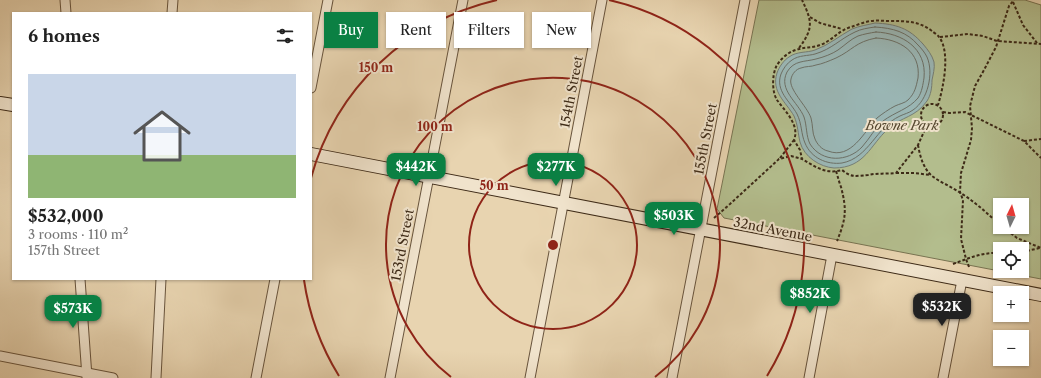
<!DOCTYPE html>
<meta charset="utf-8">
<style>
body{margin:0;font-family:"Libre Caslon Text",serif;background:#f6f6f6;color:#222;height:100vh;display:flex;flex-direction:column;font-size:15px;white-space:nowrap}
*{box-sizing:border-box;margin:0}
p{font-size:13px;color:#767676}
.icon{flex:none;width:22px;height:22px;fill:none;stroke:currentColor;stroke-width:2;stroke-linecap:round;stroke-linejoin:round}
.map{position:relative;flex:1;overflow:hidden}
.sheet{position:absolute;left:12px;top:12px;width:300px;height:268px;display:flex;flex-direction:column;background:#fff;border-radius:0px;box-shadow:0 1px 3px #0004}
.sheet>*{flex:none}
.banner{position:absolute;left:324px;top:12px;width:380px;height:36px;display:flex;gap:8px}
.needle{width:26px;rotate:5deg}
.fabs{position:absolute;left:993px;top:198px;display:grid;gap:8px}
.fabs a{display:grid;place-items:center;width:36px;height:36px;border-radius:0px;background:#fff;box-shadow:0 1px 3px #0004;font-size:20px}
.price{position:absolute;translate:-50% -34px;padding:0 9px;border-radius:8px;background:#0b8043;color:#fff;font-size:13px;line-height:26px;filter:drop-shadow(0 1px 2px #0008)}
.price::after{content:'';position:absolute;left:50%;top:24px;width:12px;height:9px;margin-left:-6px;background:inherit;clip-path:polygon(0 0,100% 0,50% 100%)}
.price.selected{background:#222;color:#fff}
ul{padding:0;list-style:none}
li{display:grid;align-content:center;gap:8px;height:212px;padding:0 16px}
li+li{border-top:1px solid #e0e0e0}
li span{display:grid;place-items:center;height:124px;border-radius:0px;color:#555}
li>.icon{margin-inline-start:auto}
span .icon{width:72px;height:72px;fill:#fffc;stroke-width:1}
li b{font-size:17px}
h2{display:flex;justify-content:space-between;align-items:center;height:48px;padding:0 16px;font-size:17px}
.pill{padding:0 14px;border-radius:0px;background:#fff;box-shadow:0 1px 3px #0004;font-size:14px;line-height:36px}
.pill.selected{background:#0b8043;color:#fff}
.map>svg:first-child{display:block}
</style>
<div class="map">
<svg width="1041" height="378" viewBox="0 0 1041 378">
<rect width="100%" height="100%" fill="#e8d4b0"/>
<filter id="stains"><feTurbulence type="fractalNoise" baseFrequency=".005" numOctaves="4"/><feColorMatrix values="0 0 0 0 .2 0 0 0 0 .09 0 0 0 0 .02 0 0 0 .5 -.17"/></filter>
<radialGradient id="worn" r=".72"><stop offset=".6" stop-color="#630" stop-opacity="0"/><stop offset="1" stop-color="#630" stop-opacity=".3"/></radialGradient>
<path fill="#b3bd8d" stroke="#787452" fill-rule="evenodd" d="M 759,0 L 1025,0 L 1041,5 L 1041,279 L 724,218 L 717,209 ZM 1000,205 L 1022,205 L 1022,227 L 1000,227 ZM 1000,249 L 1022,249 L 1022,271 L 1000,271 Z"/>
<path fill="#9ab6b4" stroke="#757e75" d="M 875,23 C 896,24 909,28 923,44 C 928,50 932,55 934,62 C 935,68 933,75 932,80 C 932,87 931,95 927,101 C 915,118 902,116 888,129 C 870,145 865,168 834,168 C 820,167 804,157 800,142 C 798,134 798,125 794,116 C 786,102 771,92 777,73 C 779,67 784,60 789,57 C 797,51 807,53 815,50 C 829,45 839,36 852,29 C 859,26 867,25 875,23 Z"/>
<g fill="none" stroke-linecap="round" stroke-linejoin="round">
<g stroke="#6c7066" stroke-width="1">
<path d="M 875,27 C 893,28 907,32 918,45 C 922,49 925,53 927,57 C 934,73 928,100 913,110 C 909,113 904,114 900,116 C 876,127 869,158 842,163 C 827,165 811,158 805,143 C 801,134 802,124 797,114 C 790,101 775,91 781,74 C 783,69 787,63 792,60 C 799,55 808,56 815,54 C 832,49 840,39 855,32 C 861,29 868,28 875,27 Z"/>
<path d="M 876,32 C 902,33 927,48 924,78 C 923,84 922,92 918,98 C 909,109 895,112 883,121 C 875,128 870,138 862,147 C 848,162 822,163 810,144 C 806,136 807,126 804,117 C 798,102 778,90 787,72 C 794,60 805,62 816,59 C 824,57 832,54 838,50 C 845,45 851,39 858,36 C 864,34 870,33 876,32 Z"/>
<path d="M 876,38 C 900,39 921,52 918,78 C 916,87 915,93 908,100 C 905,103 899,104 895,106 C 889,109 882,114 877,118 C 864,132 851,160 828,151 C 822,150 817,144 815,139 C 812,133 813,125 811,118 C 807,106 788,89 791,79 C 792,74 796,69 801,68 C 806,66 811,67 816,65 C 822,64 829,61 836,58 C 853,50 855,42 876,38 Z"/>
</g>
<g stroke="#68543d" stroke-width="11">
<g id="street">
<path d="M 65,0 L 66,13"/>
<path d="M 172,13 L 173,0"/>
<path d="M 311,88 L 328,0"/>
<path d="M 80,279 L 87,377"/>
<path d="M 0,356 L 113,378"/>
<path d="M 156,378 L 161,279"/>
<path d="M 256,378 L 275,279"/>
<path d="M 390,378 L 463,0"/>
<path d="M 530,378 L 602,0"/>
<path d="M 672,378 L 745,0"/>
<path d="M 809,378 L 832,255"/>
<path d="M 943,378 L 962,280"/>
</g>
</g>
<g stroke="#3d2a17" stroke-width="14">
<g id="secondary">
<path d="M 0,103 L 13,105"/>
<path d="M 311,154 L 1041,295"/>
</g>
</g>
<g stroke="#3d2a17" stroke-width="2" stroke-dasharray="3 2" stroke-linecap="butt">
<path d="M 1013,2 L 1023,25 L 1037,43"/>
<path d="M 810,17 L 820,23 L 842,29"/>
<path d="M 940,37 L 968,34 L 983,36 L 997,41 L 1041,44"/>
<path d="M 799,48 C 814,28 812,21 802,0"/>
<circle cx="932" cy="115" r="11"/>
<path d="M 943,112 L 949,113 L 965,112 L 1024,141 L 1041,158"/>
<path d="M 927,125 L 918,145 L 896,173 C 887,174 877,173 868,175 C 855,176 852,178 842,170 C 826,175 814,166 802,159 L 800,150 L 794,140 C 800,125 785,111 777,100 C 772,92 772,76 776,67 C 780,59 789,51 799,49 C 806,47 813,48 820,45 C 832,41 839,30 851,27 C 857,25 864,22 871,21 C 877,20 883,21 889,21 C 906,21 919,21 932,31 C 934,33 938,35 939,37 C 951,52 943,89 938,105"/>
<path d="M 1024,141 L 1041,139"/>
<path d="M 918,145 C 920,156 923,168 932,176 C 940,182 950,186 959,192 C 974,201 987,213 1000,225"/>
<path d="M 780,158 L 794,140"/>
<path d="M 836,171 C 838,177 839,182 841,187 C 847,210 846,219 837,241"/>
<path d="M 896,173 L 914,173 L 931,175"/>
<path d="M 714,218 L 730,204 L 779,159 L 791,156 L 802,159"/>
<path d="M 1003,227 L 1017,238 L 1041,248"/>
<path d="M 1022,252 L 1040,248"/>
<path d="M 953,264 C 969,258 983,252 1000,253"/>
<path d="M 969,267 L 966,259 L 961,239 L 963,200 L 960,192 L 961,173 L 971,140 L 972,128 L 970,106 L 975,86 L 984,70 L 996,47 L 1009,6 L 1014,0"/>
</g>
<use href="#street" stroke="#f0e3cc" stroke-width="9"/>
<use href="#secondary" stroke="#f0e3cc" stroke-width="12"/>
</g>
<g fill="none" stroke="#8f2418" stroke-width="2">
<circle cx="553" cy="245" r="84"/>
<path d="M451 377A167 167 0 1 1 655 377"/>
<path d="M339 376A251 251 0 0 1 304 280M311 178A251 251 0 0 1 497 0M609 0A251 251 0 0 1 767 376"/>
</g>
<g text-anchor="middle" stroke-width="4" stroke-linejoin="round" paint-order="stroke">
<g font-size="13" fill="#3d2a17" stroke="#f0e3cc">
<text transform="translate(571 92) rotate(-79)" y="5">154th Street</text>
<text transform="translate(705 139) rotate(-79)" y="5">155th Street</text>
<text transform="translate(773 229) rotate(11)" y="5">32nd Avenue</text>
<text transform="translate(402 245) rotate(-79)" y="5">153rd Street</text>
</g>
<g font-size="13" font-style="italic" fill="#55472f" stroke="#f0e3cc">
<text x="902" y="130">Bowne Park</text>
</g>
</g>
<circle cx="553" cy="245" r="6" fill="#8f2418" stroke="#f0e3cc" stroke-width="2"/>
<g font-size="12" text-anchor="middle" font-weight="bold" fill="#8f2418" stroke="#f0e3cc" stroke-width="4" stroke-linejoin="round" paint-order="stroke">
<text x="376" y="72">150 m</text>
<text x="435" y="131">100 m</text>
<text x="494" y="190">50 m</text>
</g>
<rect width="100%" height="100%" filter="url(#stains)"/>
<rect width="100%" height="100%" fill="url(#worn)"/>
</svg>
<div class="fabs">
<a><svg class="needle" viewBox="-14 -14 28 28"><path d="M0-13l5 13h-10z" fill="#e53935"/><path d="M0 13l5-13h-10z" fill="#767676"/></svg></a>
<a><svg class="icon" aria-label="locate" viewBox="0 0 24 24"><circle cx="12" cy="12" r="6"/><path d="M12 2v4M12 18v4M2 12h4M18 12h4"/></svg></a>
<a>+</a>
<a>−</a>
</div>
<b class="price" style="left:416px;top:187px">$442K</b>
<b class="price" style="left:556px;top:187px">$277K</b>
<b class="price" style="left:674px;top:236px">$503K</b>
<b class="price" style="left:810px;top:314px">$852K</b>
<b class="price selected" style="left:942px;top:327px">$532K</b>
<b class="price" style="left:73px;top:329px">$573K</b>
<div class="banner">
<a class="pill selected">Buy</a>
<a class="pill">Rent</a>
<a class="pill">Filters</a>
<a class="pill">New</a>
</div>
<section class="sheet">
<h2>6 homes<svg class="icon" aria-label="filters" viewBox="0 0 24 24"><path d="M4 7h16M4 17h16"/><circle cx="9" cy="7" r="2"/><circle cx="15" cy="17" r="2"/></svg></h2>
<ul>
<li><span style="background:linear-gradient(#c9d6e8 65%,#8fb573 0)"><svg class="icon" aria-label="home" viewBox="0 0 24 24"><path d="M3 11l9-7 9 7M6 9v11h12V9"/></svg></span><div><b>$532,000</b><p>3 rooms · 110 m²</p><p>157th Street</p></div></li>
</ul>
</section>
</div>
